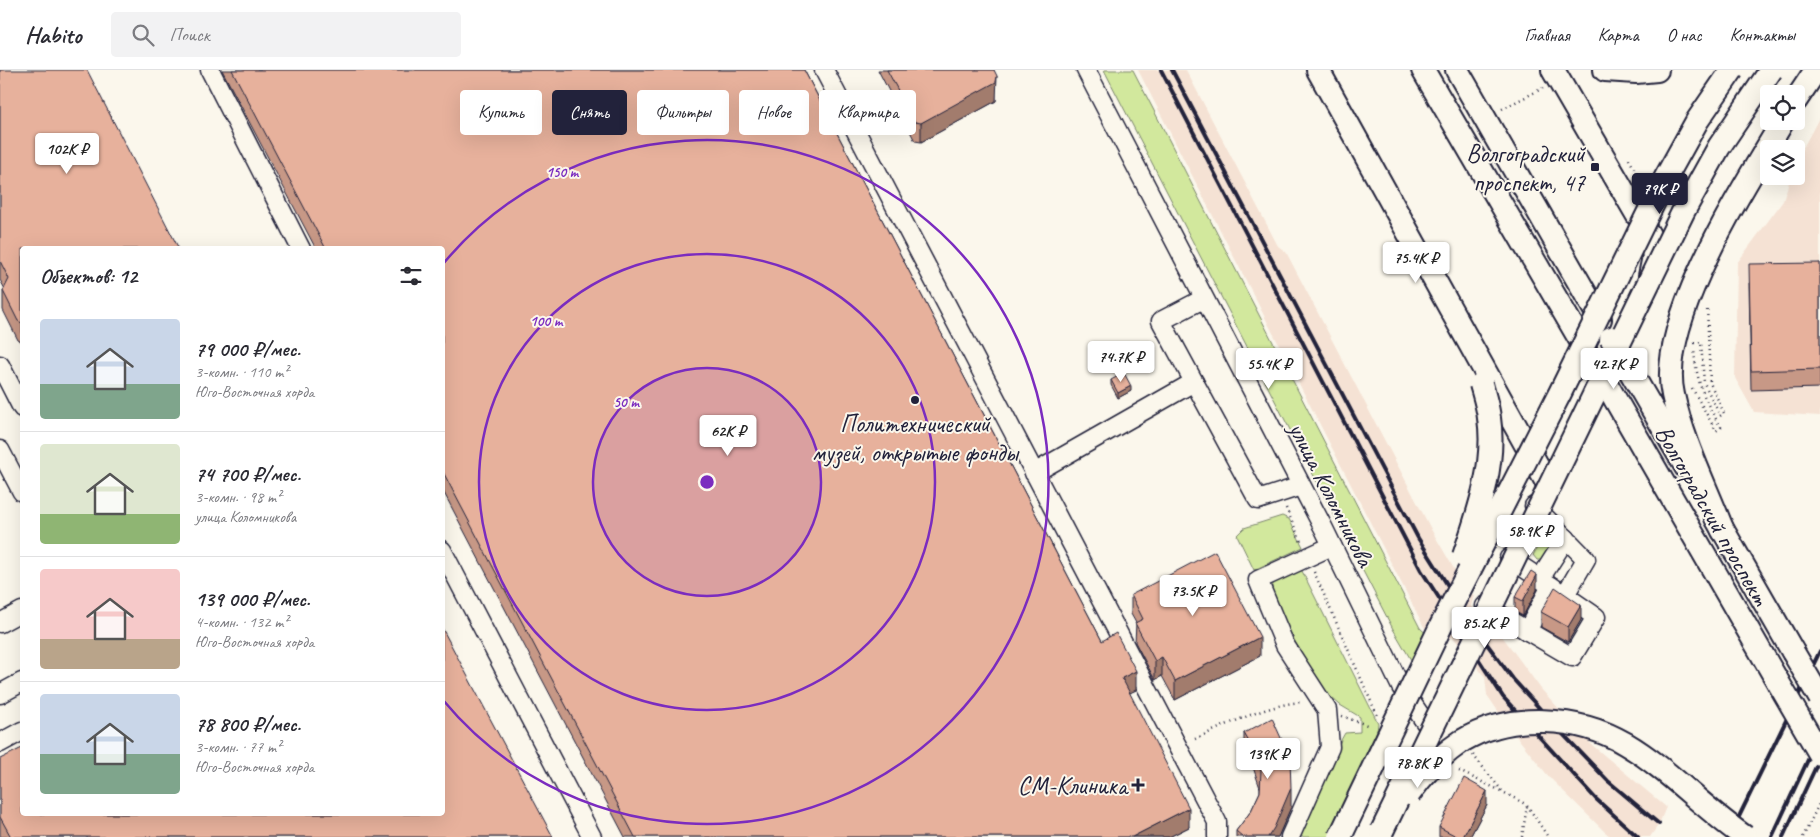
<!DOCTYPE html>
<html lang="ru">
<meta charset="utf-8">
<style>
body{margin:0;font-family:Caveat,sans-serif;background:#f2f2f3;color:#2b2b33;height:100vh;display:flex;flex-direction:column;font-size:19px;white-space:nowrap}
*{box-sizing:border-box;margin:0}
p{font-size:16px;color:#7c7c81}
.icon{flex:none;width:28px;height:28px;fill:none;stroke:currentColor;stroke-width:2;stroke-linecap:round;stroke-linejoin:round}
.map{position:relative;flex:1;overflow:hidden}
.details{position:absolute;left:20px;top:176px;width:425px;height:570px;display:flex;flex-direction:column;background:#fff;border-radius:5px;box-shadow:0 5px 20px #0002}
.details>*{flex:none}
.guide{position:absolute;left:460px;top:20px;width:475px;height:45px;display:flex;gap:10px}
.fabs{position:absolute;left:1760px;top:15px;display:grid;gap:10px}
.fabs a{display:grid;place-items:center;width:45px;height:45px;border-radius:5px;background:#fff;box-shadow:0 5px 20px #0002;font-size:25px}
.price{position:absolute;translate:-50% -42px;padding:0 11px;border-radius:5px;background:#fff;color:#222;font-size:16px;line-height:32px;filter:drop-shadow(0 1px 2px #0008)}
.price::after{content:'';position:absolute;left:50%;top:30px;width:15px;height:11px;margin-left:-8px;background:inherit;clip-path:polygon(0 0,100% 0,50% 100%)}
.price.active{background:#22223b;color:#fff}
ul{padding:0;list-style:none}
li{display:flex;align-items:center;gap:15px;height:125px;padding:0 20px}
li+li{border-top:1px solid #e1e1e2}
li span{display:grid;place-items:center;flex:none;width:140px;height:100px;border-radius:5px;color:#555}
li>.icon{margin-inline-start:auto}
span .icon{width:60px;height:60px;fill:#fffc;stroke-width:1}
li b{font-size:21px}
h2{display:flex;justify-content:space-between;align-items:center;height:60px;padding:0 20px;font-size:21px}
.chip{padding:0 18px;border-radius:5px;background:#fff;box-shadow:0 5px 20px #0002;font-size:18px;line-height:45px}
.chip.active{background:#22223b;color:#fff}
header{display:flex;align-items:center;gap:30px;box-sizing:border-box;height:70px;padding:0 25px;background:#fff;border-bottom:1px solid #e1e1e2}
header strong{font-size:24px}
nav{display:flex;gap:28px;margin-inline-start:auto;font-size:18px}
.search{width:350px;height:45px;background:#f2f2f3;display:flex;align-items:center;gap:12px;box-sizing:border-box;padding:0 18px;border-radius:5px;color:#7c7c81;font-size:19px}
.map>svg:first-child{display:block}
</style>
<header>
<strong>Habito</strong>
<div class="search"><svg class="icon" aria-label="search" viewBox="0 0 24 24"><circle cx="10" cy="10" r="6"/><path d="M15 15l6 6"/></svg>Поиск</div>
<nav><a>Главная</a><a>Карта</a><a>О нас</a><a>Контакты</a></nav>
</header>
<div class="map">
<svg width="1820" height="767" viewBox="0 0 1820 767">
<rect width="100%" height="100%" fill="#fbf7ec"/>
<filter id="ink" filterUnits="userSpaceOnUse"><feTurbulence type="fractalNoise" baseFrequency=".02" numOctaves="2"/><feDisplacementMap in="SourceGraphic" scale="10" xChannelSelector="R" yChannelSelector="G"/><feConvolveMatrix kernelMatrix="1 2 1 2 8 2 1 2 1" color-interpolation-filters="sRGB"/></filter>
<g filter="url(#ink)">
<g fill="#f5e2d4">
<path d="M 1138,0 L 1186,0 L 1278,176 L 1286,182 L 1432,461 L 1464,516 L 1474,526 L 1471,536 L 1493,565 L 1502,566 L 1541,619 L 1592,675 L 1666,737 L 1659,754 L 1650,767 L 1611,767 L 1605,762 L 1549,707 L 1509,657 L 1487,625 L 1485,607 L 1453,567 L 1439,573 L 1424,557 Z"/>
<path d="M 1820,46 L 1820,346 L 1754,342 L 1735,308 L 1737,193 L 1783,131 L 1791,106 L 1796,106 L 1796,91 Z"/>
</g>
<g fill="#d2e89d" stroke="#7a856c">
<path d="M 1104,0 L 1133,0 L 1420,558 L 1432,569 L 1414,595 L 1393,559 Z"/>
<path d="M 1282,446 L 1289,449 L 1303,477 L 1254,500 L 1237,465 L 1244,458 Z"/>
<path d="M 1545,462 L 1550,464 L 1553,472 L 1542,490 L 1537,490 L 1533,485 Z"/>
<path d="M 1300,497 L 1378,653 C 1378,668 1364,680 1364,695 L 1330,767 L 1297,767 L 1341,670 L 1345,663 L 1360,662 L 1360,647 L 1340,635 L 1318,616 L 1271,525 C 1271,506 1285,504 1300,497 Z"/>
</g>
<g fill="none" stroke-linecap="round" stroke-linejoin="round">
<g stroke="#22223b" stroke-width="21">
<g id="minor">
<path d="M 210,0 L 301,179"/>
<path d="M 824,0 L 1217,752 L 1217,767"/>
<path d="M 1086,0 L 1324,459 L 1401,617 L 1427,655"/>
<path d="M 1203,229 L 1161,251 L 1258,430 L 1301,416"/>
<path d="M 0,295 L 22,338"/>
<path d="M 0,380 L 22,422"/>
<path d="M 1034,403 L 1194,312"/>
<path d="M 1534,436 L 1586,489 L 1565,525"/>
<path d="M 442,480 L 592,767"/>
<path d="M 1509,488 L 1551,516 L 1527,561"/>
<path d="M 1540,509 L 1566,468"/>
<path d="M 1485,536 L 1572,587 L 1596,547 L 1551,516"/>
<path d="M 0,553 L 22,541"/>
<path d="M 0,624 L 22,612"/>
<path d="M 0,673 L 22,661"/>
<path d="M 1290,767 L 1330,677 L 1327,640 L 1285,575 L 1258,510 L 1332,476"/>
</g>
</g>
<g stroke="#22223b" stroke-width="26">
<g id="major">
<path d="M 1318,0 L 1546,411"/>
<path d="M 1423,0 L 1585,278"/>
<path d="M 1457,0 L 1600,249"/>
<path d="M 1553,0 L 1649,165 L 1654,186 L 1650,206"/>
<path d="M 1605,0 L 1636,2 L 1657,0"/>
<path d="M 1796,30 L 1816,0"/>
<path d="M 1629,299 L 1686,397"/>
<path d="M 1615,329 L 1778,612"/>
<path d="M 1716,448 L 1793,582"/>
<path d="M 1723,461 C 1706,417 1683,372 1673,325 C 1656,252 1746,114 1783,51"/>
</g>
</g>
<g stroke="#22223b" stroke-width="2.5" stroke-dasharray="1 4" stroke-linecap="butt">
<path d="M 1502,39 L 1543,18"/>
<path d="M 1629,89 L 1642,113"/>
<path d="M 1694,273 L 1701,272 L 1704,313 L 1720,346 L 1724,343 L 1710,313 L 1707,236"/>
<path d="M 1692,318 L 1716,361 L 1721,357 C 1704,331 1696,310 1694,279"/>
<path d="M 1286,438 L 1302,474"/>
<path d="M 1314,502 L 1377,645"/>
<path d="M 1342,646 L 1367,655"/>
<path d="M 1195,669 C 1226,655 1269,634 1302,632"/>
<path d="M 1473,685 L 1503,722 L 1527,735 L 1548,767"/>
<path d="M 1459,701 L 1501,721"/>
<path d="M 1522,767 L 1527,736"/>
<path d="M 1803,767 L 1820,732"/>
</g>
<use href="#minor" stroke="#fbf7ec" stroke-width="18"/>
<use href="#major" stroke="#fbf7ec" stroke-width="22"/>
<g stroke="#22223b" stroke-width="4">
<path d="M 1161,0 L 1421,500 L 1503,627 L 1596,729 L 1638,767"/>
<path d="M 1172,0 L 1418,468 L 1472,554 L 1513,609 L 1561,662 L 1608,711 L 1659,754"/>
<path d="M 1729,767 L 1820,581"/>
<path d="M 1772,767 L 1820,664"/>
<path d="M 1783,767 L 1820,688"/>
</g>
<g stroke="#22223b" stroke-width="26" stroke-linecap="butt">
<g id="major-bridge">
<path d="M 1611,268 L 1629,299"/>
<path d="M 1597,298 L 1615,329"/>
<path d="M 1464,486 C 1478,444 1496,394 1489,348 C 1488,337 1484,325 1481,314"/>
<path d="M 1793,582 L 1820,628"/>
<path d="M 1778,612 L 1820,684"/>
<path d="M 1409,724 C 1424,703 1441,685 1462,671 C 1509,642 1579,646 1626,674 C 1667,698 1704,739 1745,767"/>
<path d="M 1382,761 L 1683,142 L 1719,77 L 1771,0"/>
<path d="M 1340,767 L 1440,558 L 1560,323 L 1666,107 L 1697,51 L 1732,0"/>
</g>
</g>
<use href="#major-bridge" stroke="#fbf7ec" stroke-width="22"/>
</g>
<g fill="#c79886" stroke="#22223b">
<path d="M 0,0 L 22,179 L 22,272 L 18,270 L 3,240 L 3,221 L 5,219 L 0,210 Z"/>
<path d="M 222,0 L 804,0 L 1102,571 L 1136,620 L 1129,623 L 1189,757 L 1169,767 L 625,767 L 442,419 L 442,179 L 316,179 Z"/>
<path d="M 878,0 L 994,0 L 996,31 L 921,72 L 915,71 Z"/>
<path d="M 1820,193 L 1820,318 L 1751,320 L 1749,213 Z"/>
<path d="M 1111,310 L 1131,321 L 1118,328 L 1111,315 Z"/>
<path d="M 1537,520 L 1523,546 L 1515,542 L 1515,527 Z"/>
<path d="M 1131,525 L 1260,586 L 1175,630 L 1162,606 L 1155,610 L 1135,572 L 1136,553 L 1131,544 Z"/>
<path d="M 22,542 L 22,562 L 20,557 L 20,543 Z"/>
<path d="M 1541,542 L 1581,550 L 1568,572 L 1541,557 Z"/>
<path d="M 1244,663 L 1291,737 L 1278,767 L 1236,767 L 1236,761 L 1251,741 L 1260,722 L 1260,718 L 1254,700 L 1244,682 Z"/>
<path d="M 0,689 L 553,767 L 1,767 L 0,765 Z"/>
<path d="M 1487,735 L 1470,767 L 1439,767 L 1439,757 Z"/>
</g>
<g fill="#a27c6d" stroke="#22223b">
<path d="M 997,6 L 996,31 L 921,72 L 921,53 Z"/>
<path d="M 1131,316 L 1131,321 L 1118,328 L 1118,323 Z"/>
<path d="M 1537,505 L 1537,520 L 1523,546 L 1523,531 Z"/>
<path d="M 1581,535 L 1581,550 L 1568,572 L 1568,557 Z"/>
<path d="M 1260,567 L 1260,586 L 1175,630 L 1175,611 Z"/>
<path d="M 1162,587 L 1162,606 L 1155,610 L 1155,591 Z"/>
<path d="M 1136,601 L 1136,620 L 1122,627 L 1122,608 Z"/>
<path d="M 1291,718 L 1291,737 L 1278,767 L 1268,767 Z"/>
<path d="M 1487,721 L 1487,735 L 1470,767 L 1463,767 Z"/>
<path d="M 1189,738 L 1189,757 L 1169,767 L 1132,767 Z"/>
</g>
<g fill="#e7b19c" stroke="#22223b">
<path d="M 0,0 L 87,0 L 179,179 L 22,179 L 22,253 L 18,251 L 3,221 L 9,209 L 0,191 Z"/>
<path d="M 232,0 L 804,0 L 1102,571 L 1116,563 L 1136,601 L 1122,608 L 1189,738 L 1132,767 L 635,767 L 442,400 L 442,179 L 326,179 Z"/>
<path d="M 887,0 L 994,0 L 997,6 L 996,12 L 921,53 L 915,52 Z"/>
<path d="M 1820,193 L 1820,299 L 1751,301 L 1749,194 Z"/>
<path d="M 1124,303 L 1131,316 L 1118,323 L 1111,310 Z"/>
<path d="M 1215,481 L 1260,567 L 1175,611 L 1162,587 L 1155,591 L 1135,553 L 1143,549 L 1131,525 Z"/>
<path d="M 1531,501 L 1537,505 L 1523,531 L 1515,527 Z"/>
<path d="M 1555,517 L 1581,535 L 1568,557 L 1541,542 Z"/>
<path d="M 442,558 L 553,767 L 11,767 L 0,747 L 0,689 L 22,678 L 22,744 L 442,744 Z"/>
<path d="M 1272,648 L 1290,688 L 1291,718 L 1274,758 L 1268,767 L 1243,767 L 1236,761 L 1251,741 L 1260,722 L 1261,701 L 1254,681 L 1244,663 Z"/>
<path d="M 1464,708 L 1487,721 L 1463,767 L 1458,767 L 1439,757 Z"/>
</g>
</g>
<circle cx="707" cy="412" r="114" fill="#7b2cbf" fill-opacity=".12"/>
<g fill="none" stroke="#7b2cbf" stroke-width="2.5">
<circle cx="707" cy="412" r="114"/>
<circle cx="707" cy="412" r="228"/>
<path d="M443 194A342 342 0 1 1 443 630"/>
</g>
<g fill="#22223b" stroke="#fbf7ec" stroke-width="2">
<rect x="1590" y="92" width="10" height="10" rx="2.5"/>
<circle cx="915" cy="330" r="5"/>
<path d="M1135.5 707.5h5v5h5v5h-5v5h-5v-5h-5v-5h5z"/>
</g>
<g text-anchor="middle" stroke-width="4" stroke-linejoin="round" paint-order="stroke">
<g font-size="25" fill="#22223b" stroke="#fbf7ec" text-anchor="end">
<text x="1585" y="92">Волгоградский<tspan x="1585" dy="29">проспект, 47</tspan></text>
<text x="915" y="362" text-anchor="middle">Политехнический<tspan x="915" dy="29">музей, открытые фонды</tspan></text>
<text x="1127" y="724">СМ-Клиника</text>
</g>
<g font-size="25" fill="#22223b" stroke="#fbf7ec">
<text transform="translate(1332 424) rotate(63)" y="9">улица Коломникова</text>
<text transform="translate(1713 445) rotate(60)" y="9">Волгоградский проспект</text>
</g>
</g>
<circle cx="707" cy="412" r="8" fill="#7b2cbf" stroke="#fbf7ec" stroke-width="2.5"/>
<g font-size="15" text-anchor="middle" font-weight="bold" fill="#7b2cbf" stroke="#fbf7ec" stroke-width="4" stroke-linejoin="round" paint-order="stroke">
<text x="562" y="107">150 m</text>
<text x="546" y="256">100 m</text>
<text x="626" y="337">50 m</text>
</g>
</svg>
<div class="fabs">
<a><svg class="icon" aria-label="locate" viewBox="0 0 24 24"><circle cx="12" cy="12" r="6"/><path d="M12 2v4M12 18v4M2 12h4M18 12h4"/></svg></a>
<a><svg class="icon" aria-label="layers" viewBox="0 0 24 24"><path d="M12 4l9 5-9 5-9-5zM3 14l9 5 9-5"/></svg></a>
</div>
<b class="price" style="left:67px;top:105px">102K ₽</b>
<b class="price active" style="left:1660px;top:145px">79K ₽</b>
<b class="price" style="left:1416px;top:214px">75.4K ₽</b>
<b class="price" style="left:1121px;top:313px">74.7K ₽</b>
<b class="price" style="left:1269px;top:320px">55.4K ₽</b>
<b class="price" style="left:1614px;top:320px">42.7K ₽</b>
<b class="price" style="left:728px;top:387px">62K ₽</b>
<b class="price" style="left:1530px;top:487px">58.9K ₽</b>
<b class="price" style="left:1193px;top:547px">73.5K ₽</b>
<b class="price" style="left:1485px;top:579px">85.2K ₽</b>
<b class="price" style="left:1268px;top:710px">139K ₽</b>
<b class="price" style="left:1418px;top:719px">78.8K ₽</b>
<div class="guide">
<a class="chip">Купить</a>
<a class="chip active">Снять</a>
<a class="chip">Фильтры</a>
<a class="chip">Новое</a>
<a class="chip">Квартира</a>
</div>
<section class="details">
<h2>Объектов: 12<svg class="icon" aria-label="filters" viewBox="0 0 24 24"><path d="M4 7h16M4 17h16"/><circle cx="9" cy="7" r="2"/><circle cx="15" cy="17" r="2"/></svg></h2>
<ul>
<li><span style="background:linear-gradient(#c9d6e8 65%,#7fa58c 0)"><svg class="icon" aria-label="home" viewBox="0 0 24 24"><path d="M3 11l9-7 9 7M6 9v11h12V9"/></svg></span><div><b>79 000 ₽/мес.</b><p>3-комн. · 110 m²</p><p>Юго-Восточная хорда</p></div></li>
<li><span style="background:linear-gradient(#dfe7d0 70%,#8fb573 0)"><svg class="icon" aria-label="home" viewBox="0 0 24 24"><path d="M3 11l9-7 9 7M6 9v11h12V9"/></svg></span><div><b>74 700 ₽/мес.</b><p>3-комн. · 98 m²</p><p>улица Коломникова</p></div></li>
<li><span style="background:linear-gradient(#f6c9c9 70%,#b9a48a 0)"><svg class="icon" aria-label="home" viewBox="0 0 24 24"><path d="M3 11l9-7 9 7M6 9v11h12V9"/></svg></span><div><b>139 000 ₽/мес.</b><p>4-комн. · 132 m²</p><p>Юго-Восточная хорда</p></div></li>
<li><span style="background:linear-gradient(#c9d6e8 60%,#7fa58c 0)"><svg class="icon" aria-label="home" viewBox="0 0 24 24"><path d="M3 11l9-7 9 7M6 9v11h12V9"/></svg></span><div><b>78 800 ₽/мес.</b><p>3-комн. · 77 m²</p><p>Юго-Восточная хорда</p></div></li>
</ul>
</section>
</div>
